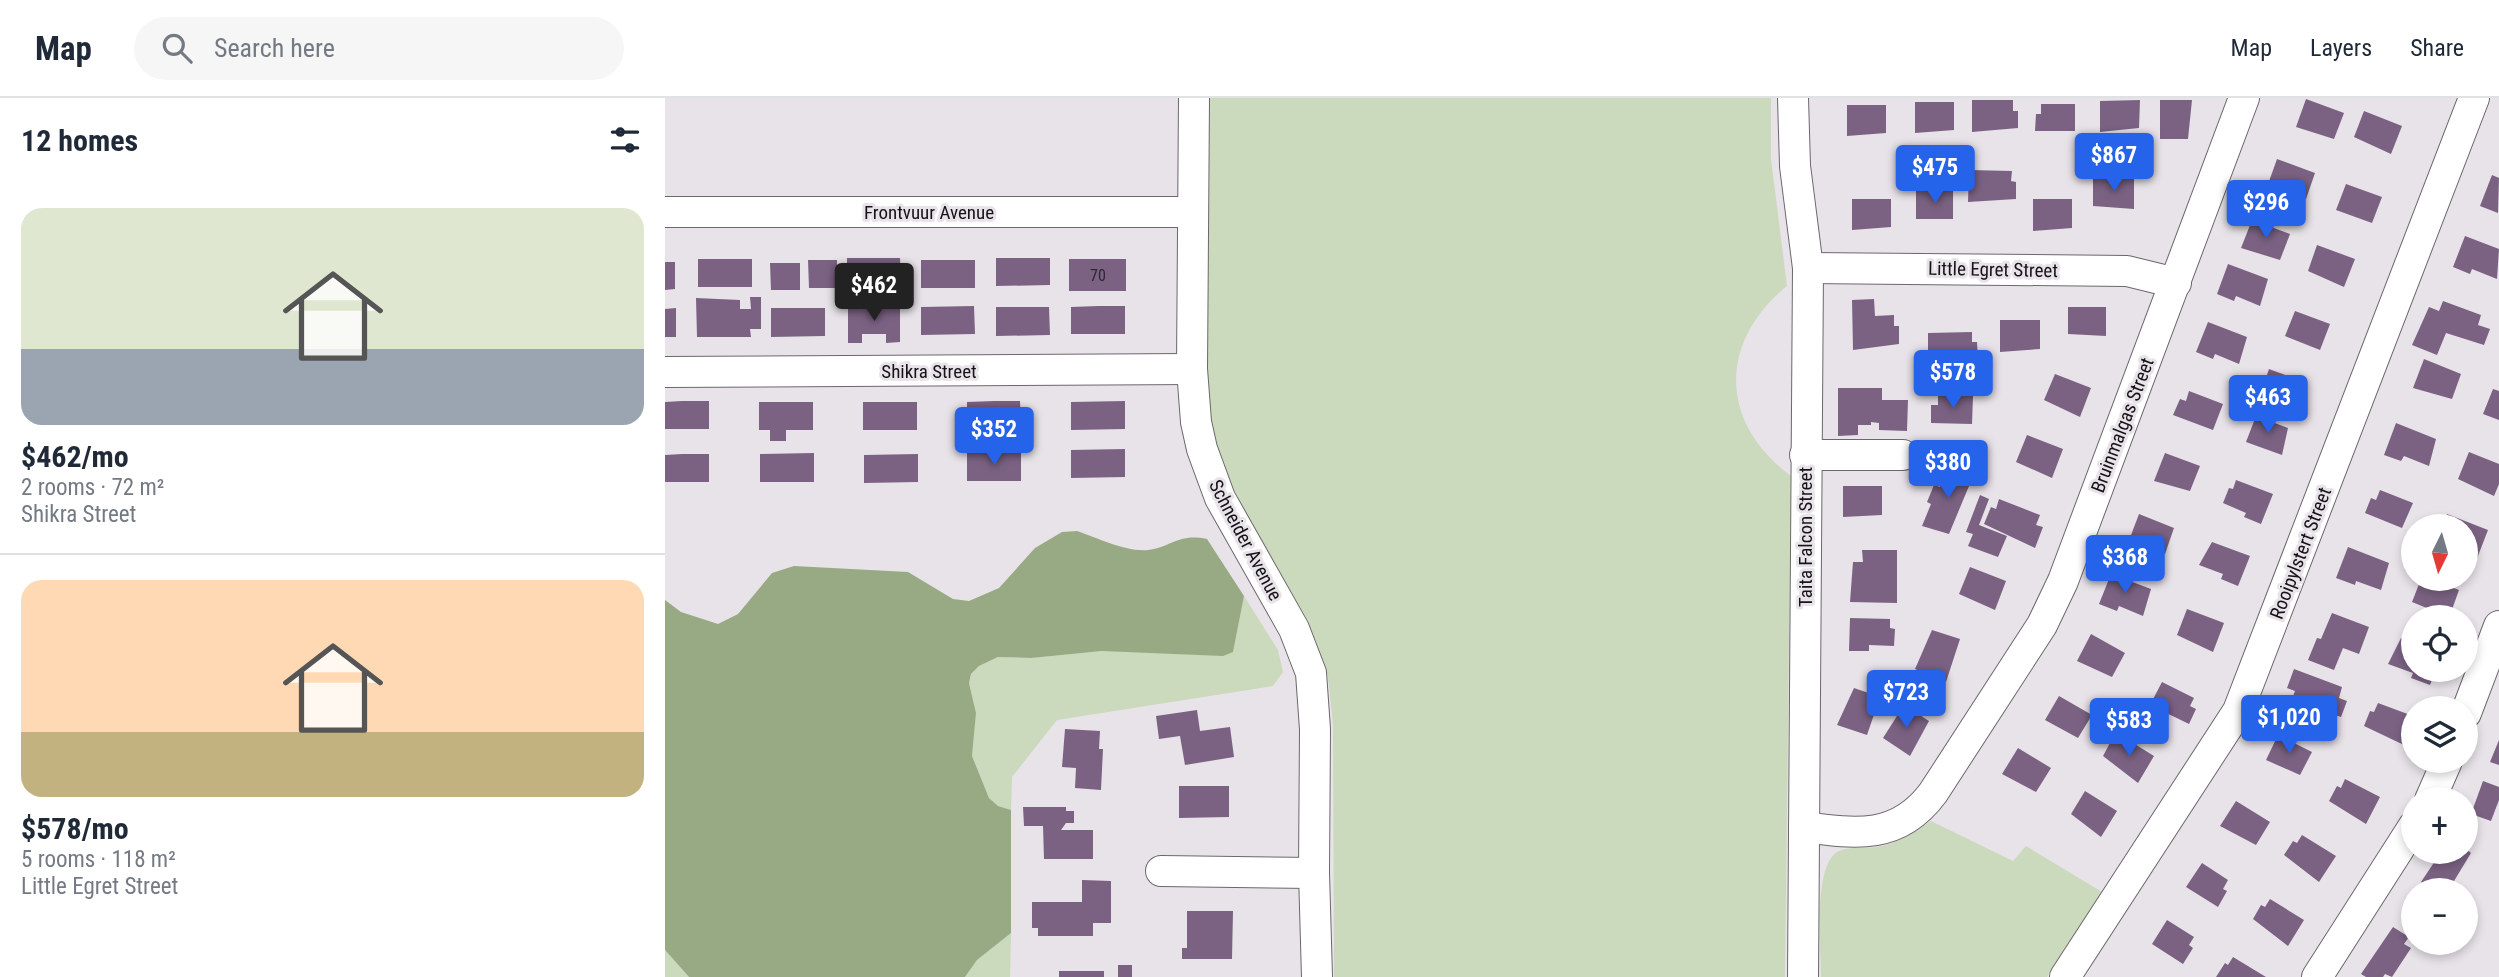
<!DOCTYPE html>
<meta charset="utf-8">
<style>
body{margin:0;font-family:"Roboto Condensed",sans-serif;background:#f6f6f7;color:#1f2937;height:100vh;display:flex;flex-direction:column;font-size:26px;white-space:nowrap}
*{box-sizing:border-box;margin:0}
p{font-size:23px;color:#747a83}
.icon{flex:none;width:38px;height:38px;fill:none;stroke:currentColor;stroke-width:2;stroke-linecap:round;stroke-linejoin:round}
.map{position:relative;flex:1;overflow:hidden}
.drawer{display:flex;flex-direction:column;background:#fff;width:665px}
.drawer>*{flex:none}
.needle{width:46px;rotate:185deg}
.fabs{position:absolute;left:1736px;top:416px;display:grid;gap:14px}
.fabs a{display:grid;place-items:center;width:77px;height:77px;border-radius:50%;background:#fff;box-shadow:0 4px 10px #0003;font-size:35px}
.price{position:absolute;translate:-50% -60px;padding:0 16px;border-radius:7px;background:#2563eb;color:#fff;font-size:23px;line-height:46px;filter:drop-shadow(0 2px 4px #0008)}
.price::after{content:'';position:absolute;left:50%;top:42px;width:21px;height:16px;margin-left:-10px;background:inherit;clip-path:polygon(0 0,100% 0,50% 100%)}
.price.active{background:#222;color:#fff}
ul{padding:0;list-style:none}
li{display:grid;align-content:center;gap:14px;height:371px;padding:0 21px}
li+li{border-top:2px solid #e0e1e3}
li span{display:grid;place-items:center;height:217px;border-radius:21px;color:#555}
li>.icon{margin-inline-start:auto}
span .icon{width:126px;height:126px;fill:#fffc;stroke-width:1}
li b{font-size:30px}
h2{display:flex;justify-content:space-between;align-items:center;height:84px;padding:0 21px;font-size:30px}
header{display:flex;align-items:center;gap:42px;box-sizing:border-box;height:98px;padding:0 35px;background:#fff;border-bottom:2px solid #e0e1e3}
header strong{font-size:33px}
nav{display:flex;gap:38px;margin-inline-start:auto;font-size:24px}
.search{width:490px;height:63px;background:#f6f6f7;display:flex;align-items:center;gap:18px;box-sizing:border-box;padding:0 24px;border-radius:38px;color:#747a83;font-size:26px}
main{display:flex;flex:1;min-height:0}
.map>svg:first-child{display:block}
</style>
<header>
<strong>Map</strong>
<div class="search"><svg class="icon" aria-label="search" viewBox="0 0 24 24"><circle cx="10" cy="10" r="6"/><path d="M15 15l6 6"/></svg>Search here</div>
<nav><a>Map</a><a>Layers</a><a>Share</a></nav>
</header>
<main>
<section class="drawer">
<h2>12 homes<svg class="icon" aria-label="filters" viewBox="0 0 24 24"><path d="M4 7h16M4 17h16"/><circle cx="9" cy="7" r="2"/><circle cx="15" cy="17" r="2"/></svg></h2>
<ul>
<li><span style="background:linear-gradient(#dfe7d0 65%,#9aa5b1 0)"><svg class="icon" aria-label="home" viewBox="0 0 24 24"><path d="M3 11l9-7 9 7M6 9v11h12V9"/></svg></span><div><b>$462/mo</b><p>2 rooms · 72 m²</p><p>Shikra Street</p></div></li>
<li><span style="background:linear-gradient(#ffd9b3 70%,#c2b280 0)"><svg class="icon" aria-label="home" viewBox="0 0 24 24"><path d="M3 11l9-7 9 7M6 9v11h12V9"/></svg></span><div><b>$578/mo</b><p>5 rooms · 118 m²</p><p>Little Egret Street</p></div></li>
</ul>
</section>
<div class="map">
<svg width="1834" height="879" viewBox="0 0 1834 879">
<rect width="100%" height="100%" fill="#e8e3e9"/>
<g fill="#cbd9bc">
<path d="M 540,0 L 1106,0 L 1106,61 L 1122,188 C 1053,244 1054,325 1126,378 L 1120,879 L 669,879 L 668,627 L 663,579 L 648,537 L 566,401 L 540,321 Z"/>
<path d="M 579,498 L 613,552 L 618,574 L 608,588 L 392,622 L 347,679 L 346,712 L 333,708 L 324,700 L 307,658 L 311,615 L 304,585 L 306,576 L 314,568 L 333,559 L 366,560 L 437,553 L 568,553 Z"/>
<path d="M 1266,723 L 1348,763 L 1361,748 L 1437,794 L 1382,879 L 1156,879 C 1156,854 1147,765 1174,753 C 1185,748 1200,751 1212,749 C 1232,746 1249,734 1266,723 Z"/>
<path d="M 346,835 L 345,879 L 300,879 L 312,862 Z"/>
<path d="M 0,852 L 24,879 L 0,879 Z"/>
</g>
<path fill="#98aa83" d="M 412,433 C 433,440 460,454 483,452 C 507,449 513,435 542,441 L 579,498 L 568,554 L 558,558 L 437,553 L 366,560 L 333,559 L 314,568 L 306,576 L 304,585 L 311,615 L 307,658 L 324,700 L 333,708 L 346,712 L 346,835 L 312,862 L 300,879 L 24,879 L 0,852 L 0,502 L 16,514 L 53,526 L 73,516 L 107,475 L 129,468 L 243,474 L 288,501 L 304,503 L 334,490 L 370,450 L 397,434 Z"/>
<g fill="#7b6283">
<path d="M 1641,1 L 1679,15 L 1669,41 L 1631,29 Z"/>
<path d="M 1307,2 L 1348,2 L 1348,13 L 1353,13 L 1353,30 L 1307,34 Z"/>
<path d="M 1475,2 L 1474,30 L 1435,34 L 1435,3 Z"/>
<path d="M 1495,2 L 1527,2 L 1523,41 L 1495,41 Z"/>
<path d="M 1250,4 L 1289,4 L 1289,32 L 1250,35 Z"/>
<path d="M 1376,6 L 1410,6 L 1410,33 L 1370,33 L 1371,16 L 1376,16 Z"/>
<path d="M 1182,7 L 1221,7 L 1221,35 L 1182,38 Z"/>
<path d="M 1699,13 L 1737,28 L 1726,56 L 1689,39 Z"/>
<path d="M 1612,61 L 1650,75 L 1641,101 L 1602,89 Z"/>
<path d="M 1304,72 L 1347,73 L 1346,83 L 1351,84 L 1351,101 L 1303,104 Z"/>
<path d="M 1827,77 L 1834,80 L 1833,115 L 1815,108 Z"/>
<path d="M 1428,80 L 1469,80 L 1469,111 L 1428,108 Z"/>
<path d="M 1681,86 L 1717,99 L 1707,125 L 1671,112 Z"/>
<rect x="1251" y="93" width="37" height="28"/>
<path d="M 1187,101 L 1226,101 L 1226,129 L 1187,132 Z"/>
<path d="M 1368,101 L 1407,101 L 1407,130 L 1368,133 Z"/>
<path d="M 1587,122 L 1625,136 L 1615,162 L 1576,150 Z"/>
<path d="M 1800,138 L 1834,151 L 1832,181 L 1807,171 L 1805,176 L 1788,169 Z"/>
<path d="M 1652,147 L 1690,161 L 1679,189 L 1643,173 Z"/>
<path d="M 182,160 L 235,160 L 236,188 L 182,188 Z"/>
<path d="M 331,160 L 385,160 L 385,187 L 331,188 Z"/>
<rect x="33" y="161" width="54" height="28"/>
<rect x="404" y="161" width="57" height="32"/>
<path d="M 143,162 L 172,162 L 172,190 L 144,190 Z"/>
<rect x="256" y="162" width="54" height="28"/>
<path d="M 0,164 L 10,164 L 10,191 L 0,192 Z"/>
<path d="M 105,165 L 135,165 L 135,192 L 106,192 Z"/>
<path d="M 1563,166 L 1603,181 L 1595,208 L 1571,198 L 1569,203 L 1552,196 Z"/>
<path d="M 85,199 L 96,199 L 96,231 L 85,231 L 86,239 L 32,239 L 31,200 L 75,202 L 75,211 L 86,211 Z"/>
<path d="M 1209,201 L 1210,218 L 1229,217 L 1229,228 L 1234,228 L 1234,246 L 1188,252 L 1187,202 Z"/>
<path d="M 1778,203 L 1816,217 L 1813,227 L 1825,231 L 1819,247 L 1781,235 L 1772,257 L 1747,247 L 1764,209 L 1774,213 Z"/>
<path d="M 183,208 L 235,208 L 235,244 L 221,245 L 221,236 L 197,236 L 197,245 L 183,245 Z"/>
<path d="M 309,208 L 310,236 L 256,237 L 256,209 Z"/>
<path d="M 433,208 L 460,208 L 460,236 L 406,236 L 406,209 Z"/>
<path d="M 331,209 L 384,209 L 385,237 L 331,238 Z"/>
<path d="M 1403,209 L 1441,209 L 1441,238 L 1403,236 Z"/>
<path d="M 11,210 L 11,239 L 0,239 L 0,211 Z"/>
<path d="M 106,210 L 160,210 L 160,238 L 106,239 Z"/>
<path d="M 1630,213 L 1665,226 L 1655,252 L 1620,238 Z"/>
<path d="M 1335,222 L 1375,222 L 1375,251 L 1335,254 Z"/>
<path d="M 1543,224 L 1582,239 L 1574,266 L 1550,256 L 1548,261 L 1531,254 Z"/>
<path d="M 1307,234 L 1307,244 L 1312,244 L 1313,262 L 1285,262 L 1285,267 L 1263,267 L 1263,235 Z"/>
<path d="M 1759,261 L 1796,276 L 1787,301 L 1748,290 Z"/>
<path d="M 1604,271 L 1642,285 L 1631,314 L 1595,297 Z"/>
<path d="M 1390,276 L 1426,290 L 1415,319 L 1379,302 Z"/>
<path d="M 1173,290 L 1217,290 L 1217,302 L 1243,302 L 1242,333 L 1214,332 L 1214,325 L 1206,324 L 1206,327 L 1193,327 L 1193,337 L 1173,338 Z"/>
<path d="M 1828,291 L 1834,293 L 1834,322 L 1818,316 Z"/>
<path d="M 1524,293 L 1558,306 L 1548,332 L 1508,317 L 1515,301 L 1521,303 Z"/>
<path d="M 1273,296 L 1308,298 L 1307,326 L 1266,325 L 1266,307 L 1273,307 Z"/>
<path d="M 17,303 L 44,303 L 44,331 L 0,331 L 0,304 Z"/>
<path d="M 329,303 L 355,303 L 356,331 L 302,331 L 302,304 Z"/>
<path d="M 460,303 L 460,331 L 406,332 L 406,304 Z"/>
<path d="M 94,304 L 148,304 L 148,332 L 121,332 L 121,343 L 105,343 L 105,332 L 94,332 Z"/>
<rect x="198" y="304" width="54" height="28"/>
<path d="M 1591,318 L 1623,330 L 1617,357 L 1581,344 Z"/>
<path d="M 1731,325 L 1771,341 L 1764,368 L 1739,358 L 1736,363 L 1719,357 Z"/>
<path d="M 1362,337 L 1398,351 L 1387,380 L 1351,364 Z"/>
<path d="M 460,351 L 460,379 L 406,380 L 406,352 Z"/>
<path d="M 1804,354 L 1834,366 L 1834,386 L 1829,398 L 1793,381 Z"/>
<path d="M 149,355 L 149,384 L 95,384 L 95,356 Z"/>
<rect x="302" y="355" width="54" height="28"/>
<path d="M 1500,355 L 1535,368 L 1525,393 L 1489,383 Z"/>
<path d="M 17,356 L 44,356 L 44,384 L 0,384 L 0,357 Z"/>
<path d="M 253,356 L 253,384 L 199,385 L 199,357 Z"/>
<path d="M 1284,366 L 1309,376 L 1284,436 L 1257,428 L 1266,406 L 1262,404 L 1269,387 L 1275,389 Z"/>
<path d="M 1571,382 L 1608,396 L 1596,426 L 1579,419 L 1581,415 L 1558,405 L 1564,390 L 1568,391 Z"/>
<path d="M 1178,388 L 1217,388 L 1217,417 L 1178,419 Z"/>
<path d="M 1715,392 L 1748,405 L 1737,430 L 1700,415 L 1706,400 L 1711,402 Z"/>
<path d="M 1315,397 L 1324,401 L 1314,427 L 1342,438 L 1333,459 L 1303,448 L 1308,436 L 1301,434 Z"/>
<path d="M 1334,401 L 1375,417 L 1371,427 L 1378,429 L 1370,450 L 1319,426 L 1326,409 L 1331,411 Z"/>
<path d="M 1474,416 L 1509,430 L 1500,456 L 1463,445 Z"/>
<path d="M 1782,416 L 1823,432 L 1811,463 L 1801,459 L 1801,429 L 1777,429 Z"/>
<path d="M 1547,444 L 1585,458 L 1573,488 L 1556,481 L 1558,476 L 1534,467 Z"/>
<path d="M 1683,449 L 1724,465 L 1716,492 L 1691,483 L 1690,487 L 1671,480 Z"/>
<path d="M 1197,452 L 1232,452 L 1232,505 L 1185,504 L 1188,464 L 1198,464 Z"/>
<path d="M 1305,469 L 1341,483 L 1330,512 L 1294,496 Z"/>
<path d="M 1446,476 L 1486,491 L 1478,518 L 1454,508 L 1452,513 L 1434,506 Z"/>
<path d="M 1756,481 L 1766,481 L 1794,492 L 1784,520 L 1768,516 L 1769,513 L 1747,504 Z"/>
<path d="M 1522,511 L 1559,525 L 1548,554 L 1512,537 Z"/>
<path d="M 1667,515 L 1704,529 L 1694,556 L 1678,550 L 1669,572 L 1643,562 L 1652,540 L 1656,541 Z"/>
<path d="M 1185,520 L 1225,521 L 1225,530 L 1230,531 L 1229,548 L 1204,547 L 1204,553 L 1184,553 Z"/>
<path d="M 1267,532 L 1295,541 L 1281,584 L 1250,571 Z"/>
<path d="M 1426,536 L 1460,555 L 1447,579 L 1412,563 Z"/>
<path d="M 1736,540 L 1748,545 L 1748,572 L 1771,572 L 1765,587 L 1746,580 L 1748,575 L 1723,566 Z"/>
<path d="M 1629,571 L 1677,589 L 1674,600 L 1682,603 L 1676,619 L 1644,608 L 1636,630 L 1611,620 L 1619,598 L 1627,601 L 1630,593 L 1622,590 Z"/>
<path d="M 1497,584 L 1529,600 L 1525,608 L 1531,611 L 1524,626 L 1485,607 Z"/>
<path d="M 1189,590 L 1215,599 L 1202,637 L 1172,627 Z"/>
<path d="M 1394,598 L 1427,617 L 1413,640 L 1380,622 Z"/>
<path d="M 1713,605 L 1748,618 L 1739,647 L 1699,628 L 1705,613 L 1709,614 Z"/>
<path d="M 1239,607 L 1264,623 L 1245,658 L 1218,640 Z"/>
<path d="M 532,612 L 535,633 L 565,629 L 569,659 L 520,667 L 515,638 L 494,641 L 491,618 Z"/>
<path d="M 400,631 L 435,633 L 434,651 L 438,651 L 436,692 L 410,690 L 411,670 L 397,669 Z"/>
<path d="M 1455,637 L 1489,658 L 1473,685 L 1438,658 L 1446,643 L 1450,646 Z"/>
<path d="M 1613,637 L 1647,654 L 1635,677 L 1601,662 Z"/>
<path d="M 1834,642 L 1834,667 L 1825,664 Z"/>
<path d="M 1353,650 L 1386,670 L 1371,694 L 1337,676 Z"/>
<path d="M 1680,681 L 1715,699 L 1701,726 L 1664,703 L 1672,688 L 1676,690 Z"/>
<path d="M 1818,683 L 1834,689 L 1834,702 L 1826,723 L 1806,716 Z"/>
<path d="M 514,688 L 564,688 L 564,719 L 514,720 Z"/>
<path d="M 1420,693 L 1452,713 L 1436,739 L 1406,716 Z"/>
<path d="M 1571,703 L 1605,724 L 1591,747 L 1555,728 Z"/>
<path d="M 358,709 L 401,709 L 401,713 L 409,713 L 409,725 L 401,725 L 396,732 L 428,732 L 428,761 L 379,761 L 378,728 L 359,728 Z"/>
<path d="M 1637,737 L 1671,758 L 1654,784 L 1619,757 L 1628,743 L 1632,745 Z"/>
<path d="M 1801,751 L 1806,755 L 1786,788 L 1780,784 L 1775,793 L 1769,793 L 1756,784 L 1776,754 L 1801,754 Z"/>
<path d="M 1537,765 L 1563,782 L 1558,791 L 1562,793 L 1553,809 L 1521,789 Z"/>
<path d="M 417,782 L 446,783 L 446,825 L 428,825 L 428,838 L 373,838 L 373,830 L 367,830 L 367,804 L 417,804 Z"/>
<path d="M 1605,801 L 1639,822 L 1623,848 L 1588,821 L 1596,807 L 1600,809 Z"/>
<path d="M 522,813 L 568,813 L 567,861 L 517,861 L 517,850 L 522,850 Z"/>
<path d="M 1502,822 L 1529,839 L 1524,847 L 1528,850 L 1518,866 L 1487,846 Z"/>
<path d="M 1728,829 L 1744,839 L 1739,846 L 1746,850 L 1727,879 L 1720,876 L 1718,879 L 1701,879 L 1696,876 Z"/>
<path d="M 1568,859 L 1601,879 L 1551,879 L 1560,865 L 1563,867 Z"/>
<rect x="453" y="867" width="14" height="12"/>
<rect x="394" y="873" width="45" height="6"/>
</g>
<g fill="none" stroke-linecap="round" stroke-linejoin="round">
<g stroke="#6c676d" stroke-width="32">
<g id="minor">
<path d="M 529,0 L 527,271 L 531,324 L 537,351 L 555,400 L 629,531 L 646,575 L 650,631 L 649,775 L 652,879"/>
<path d="M 1128,0 L 1130,68 L 1143,170 L 1138,879"/>
<path d="M 0,114 L 528,114"/>
<path d="M 1143,170 L 1462,173 L 1511,185"/>
<path d="M 0,274 L 527,271"/>
<path d="M 1140,357 L 1238,357"/>
<path d="M 1801,615 L 1834,528"/>
<path d="M 1765,702 L 1782,663"/>
<path d="M 1139,729 C 1191,736 1233,742 1268,695 L 1377,527 L 1398,483 L 1579,0"/>
<path d="M 496,773 L 649,775"/>
<path d="M 1400,879 L 1573,613 L 1809,0"/>
<path d="M 1652,879 L 1748,729"/>
</g>
</g>
<use href="#minor" stroke="#fff" stroke-width="30"/>
</g>
<g text-anchor="middle" stroke-width="6" stroke-linejoin="round" paint-order="stroke">
<g font-size="16" fill="#2e2730">
<text x="433" y="183">70</text>
</g>
<g font-size="19" fill="#141315" stroke="#e8e3e9">
<text x="264" y="121">Frontvuur Avenue</text>
<text transform="translate(1328 171) rotate(1)" y="7">Little Egret Street</text>
<text x="264" y="280">Shikra Street</text>
<text transform="translate(1457 327) rotate(-69)" y="7">Bruinmalgas Street</text>
<text transform="translate(1140 439) rotate(-90)" y="7">Taita Falcon Street</text>
<text transform="translate(581 442) rotate(62)" y="7">Schneider Avenue</text>
<text transform="translate(1635 455) rotate(-69)" y="7">Rooipylstert Street</text>
</g>
</g>
</svg>
<div class="fabs">
<a><svg class="needle" viewBox="-14 -14 28 28"><path d="M0-13l5 13h-10z" fill="#e53935"/><path d="M0 13l5-13h-10z" fill="#747a83"/></svg></a>
<a><svg class="icon" aria-label="locate" viewBox="0 0 24 24"><circle cx="12" cy="12" r="6"/><path d="M12 2v4M12 18v4M2 12h4M18 12h4"/></svg></a>
<a><svg class="icon" aria-label="layers" viewBox="0 0 24 24"><path d="M12 4l9 5-9 5-9-5zM3 14l9 5 9-5"/></svg></a>
<a>+</a>
<a>−</a>
</div>
<b class="price" style="left:1449px;top:95px">$867</b>
<b class="price" style="left:1270px;top:107px">$475</b>
<b class="price" style="left:1601px;top:142px">$296</b>
<b class="price active" style="left:209px;top:225px">$462</b>
<b class="price" style="left:1288px;top:312px">$578</b>
<b class="price" style="left:1603px;top:337px">$463</b>
<b class="price" style="left:329px;top:369px">$352</b>
<b class="price" style="left:1283px;top:402px">$380</b>
<b class="price" style="left:1460px;top:497px">$368</b>
<b class="price" style="left:1241px;top:632px">$723</b>
<b class="price" style="left:1624px;top:657px">$1,020</b>
<b class="price" style="left:1464px;top:660px">$583</b>
</div>
</main>
